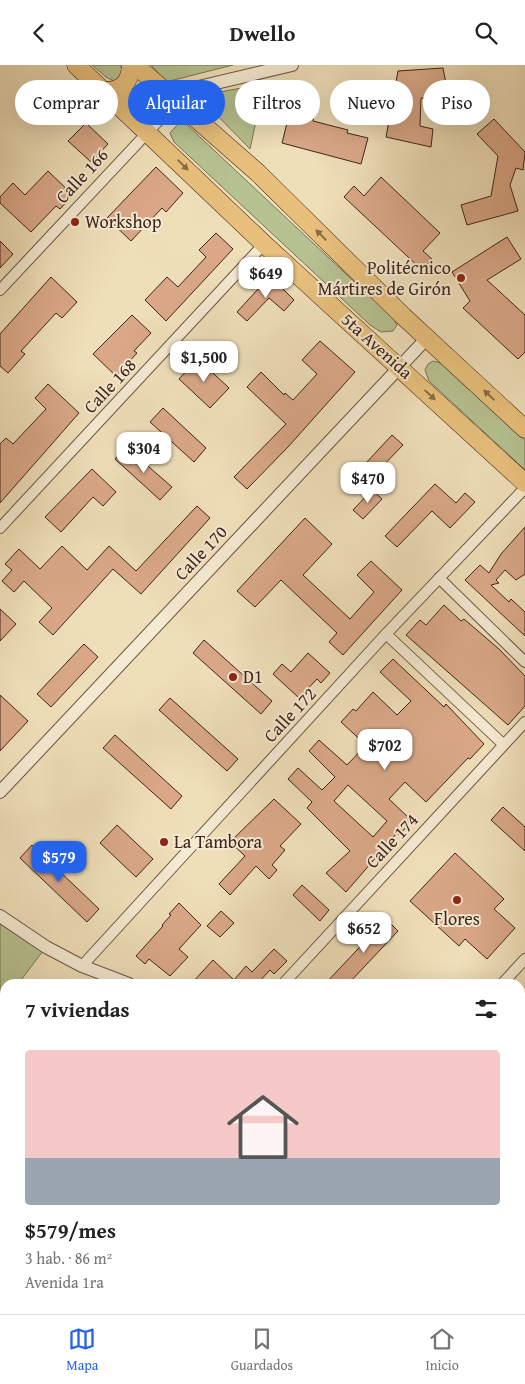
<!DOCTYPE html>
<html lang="es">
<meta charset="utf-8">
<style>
body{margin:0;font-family:"Gentium Book Plus",serif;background:#f2f2f2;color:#222;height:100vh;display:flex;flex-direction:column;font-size:19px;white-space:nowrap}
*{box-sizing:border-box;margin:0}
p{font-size:16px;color:#767676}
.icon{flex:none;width:28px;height:28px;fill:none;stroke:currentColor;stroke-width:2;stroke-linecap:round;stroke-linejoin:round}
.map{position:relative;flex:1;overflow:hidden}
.panel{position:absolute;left:0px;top:914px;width:525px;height:336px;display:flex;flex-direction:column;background:#fff;border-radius:15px 15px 0 0;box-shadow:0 5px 20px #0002}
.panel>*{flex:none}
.hud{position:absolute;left:15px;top:15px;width:495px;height:45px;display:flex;gap:10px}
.price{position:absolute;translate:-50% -42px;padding:0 11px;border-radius:10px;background:#fff;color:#222;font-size:16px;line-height:32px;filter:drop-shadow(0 1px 2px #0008)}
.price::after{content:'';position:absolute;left:50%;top:30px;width:15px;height:11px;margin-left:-8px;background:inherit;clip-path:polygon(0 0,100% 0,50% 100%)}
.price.on{background:#2563eb;color:#fff}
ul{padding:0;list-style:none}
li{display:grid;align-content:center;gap:10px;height:265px;padding:0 25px}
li+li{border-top:1px solid #e0e0e0}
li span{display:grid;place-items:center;height:155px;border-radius:5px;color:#555}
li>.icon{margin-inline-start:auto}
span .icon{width:90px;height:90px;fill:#fffc;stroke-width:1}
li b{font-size:21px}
h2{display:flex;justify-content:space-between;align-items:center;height:60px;padding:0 25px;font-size:21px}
.chip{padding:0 18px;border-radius:22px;background:#fff;box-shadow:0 5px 20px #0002;font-size:18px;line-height:45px}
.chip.on{background:#2563eb;color:#fff}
header{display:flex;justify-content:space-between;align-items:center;height:65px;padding:0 25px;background:#fff;font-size:22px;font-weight:600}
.tabs{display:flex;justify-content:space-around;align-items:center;height:70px;border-top:1px solid #e0e0e0;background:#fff;font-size:14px;color:#767676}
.tabs a{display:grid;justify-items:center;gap:2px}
.tabs .on{color:#2563eb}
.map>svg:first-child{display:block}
</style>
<header><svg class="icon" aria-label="back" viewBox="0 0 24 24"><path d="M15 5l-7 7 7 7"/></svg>Dwello<svg class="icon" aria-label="search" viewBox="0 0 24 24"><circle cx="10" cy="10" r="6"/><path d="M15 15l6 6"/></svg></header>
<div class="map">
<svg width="525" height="1249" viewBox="0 0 525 1249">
<rect width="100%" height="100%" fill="#efdfb9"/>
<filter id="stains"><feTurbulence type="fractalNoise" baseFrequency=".004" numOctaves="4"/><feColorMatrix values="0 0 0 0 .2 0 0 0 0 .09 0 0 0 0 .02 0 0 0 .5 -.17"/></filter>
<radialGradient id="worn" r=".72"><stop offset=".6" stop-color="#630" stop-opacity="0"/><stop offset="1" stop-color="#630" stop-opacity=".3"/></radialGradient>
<g fill="#b7c291" stroke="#7b7356">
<path d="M 92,0 L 120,0 L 123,6 L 120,13 L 114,16 L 106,12 Z"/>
<path d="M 151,0 L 233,0 L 166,17 Z"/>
<path d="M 264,19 L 250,84 L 209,42 L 206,36 L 209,30 L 214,28 Z"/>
<path d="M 179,58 L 185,58 L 393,253 L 397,260 L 393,266 L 381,267 L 370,260 L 174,77 L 170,68 Z"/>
<path d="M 433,296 L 441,298 L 525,375 L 525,405 L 429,316 L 425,305 L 428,299 Z"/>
<path d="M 0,851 L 46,882 L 18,919 L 5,919 L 5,936 L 0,942 Z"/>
<path d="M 525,1232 L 525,1249 L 494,1249 L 501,1245 L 520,1245 L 520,1234 Z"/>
<path d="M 250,1245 L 418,1245 L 421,1249 L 253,1249 Z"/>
</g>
<path fill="#9bbda9" stroke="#768070" d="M 0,1095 L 5,1097 L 5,1245 L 202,1245 L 206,1249 L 0,1249 Z"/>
<g fill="#daa888" stroke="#3f241a" fill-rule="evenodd">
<path d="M 443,3 L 447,24 L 434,25 L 432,34 L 421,33 L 420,61 L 433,64 L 431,82 L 386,72 L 398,6 Z"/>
<path d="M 294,46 L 314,51 L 313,56 L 348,65 L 347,68 L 368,73 L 361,99 L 282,78 L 289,50 L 292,51 Z"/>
<path d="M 494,54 L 525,87 L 523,105 L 516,103 L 510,120 L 518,146 L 467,160 L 461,140 L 491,131 L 498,91 L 477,69 Z"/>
<path d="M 86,58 L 108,79 L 91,97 L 68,76 Z"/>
<path d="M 156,102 L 183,128 L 166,147 L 162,143 L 131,176 L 107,153 Z"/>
<path d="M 48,106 L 73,130 L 60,144 L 56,141 L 31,167 L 0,138 L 0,132 L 13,118 L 25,130 Z"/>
<path d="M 381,112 L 440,168 L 423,186 L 432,194 L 422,205 L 344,132 L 354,121 L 364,131 Z"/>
<path d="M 216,168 L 233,184 L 166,256 L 145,235 L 167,212 L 178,222 L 206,192 L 199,185 Z"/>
<path d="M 507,172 L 521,194 L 487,215 L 525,250 L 525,287 L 518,294 L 463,243 L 470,236 L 452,207 Z"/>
<path d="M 0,176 L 13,189 L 0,203 Z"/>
<path d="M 270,211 L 294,235 L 284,246 L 269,233 L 247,256 L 237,247 Z"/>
<path d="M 51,212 L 77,237 L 62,253 L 56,248 L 21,286 L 25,289 L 8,308 L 0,301 L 0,269 Z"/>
<path d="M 132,250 L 151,268 L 134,286 L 137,288 L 116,311 L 93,289 Z"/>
<path d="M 320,276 L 355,307 L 288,382 L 247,424 L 234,412 L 286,359 L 247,322 L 261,307 L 284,330 L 285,328 L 293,335 L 317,309 L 302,295 Z"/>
<path d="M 198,294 L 229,323 L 210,343 L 179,314 Z"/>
<path d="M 48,319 L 79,348 L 0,438 L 0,379 L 6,373 L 13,379 L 46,344 L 35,333 Z"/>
<path d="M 163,343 L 206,383 L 194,397 L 150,357 Z"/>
<path d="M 392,370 L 403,380 L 376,408 L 366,398 Z"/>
<path d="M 126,382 L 172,422 L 160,435 L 115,394 Z"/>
<path d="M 92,404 L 116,427 L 103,441 L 93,432 L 61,467 L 45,452 Z"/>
<path d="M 435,419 L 456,438 L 465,428 L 475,437 L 450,463 L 432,446 L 397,482 L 385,471 Z"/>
<path d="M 372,425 L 382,434 L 363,454 L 353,445 Z"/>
<path d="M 197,441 L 210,453 L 141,529 L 113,504 L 53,570 L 39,557 L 52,543 L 24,516 L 14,527 L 2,516 L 12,505 L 5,499 L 19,484 L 40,504 L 62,481 L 87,505 L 109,481 L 136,506 Z"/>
<path d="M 305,453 L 332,479 L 303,510 L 350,554 L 374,527 L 357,510 L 371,496 L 402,525 L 343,590 L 329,577 L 337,568 L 281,515 L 255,542 L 237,526 Z"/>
<path d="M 525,462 L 525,509 L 516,515 L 505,505 L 496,515 L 499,518 L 491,520 L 509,537 L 511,534 L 525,547 L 525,571 L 465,515 L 480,500 L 489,508 L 501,489 Z"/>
<path d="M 444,540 L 461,556 L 464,554 L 499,584 L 525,611 L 525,641 L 508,660 L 406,570 L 420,555 L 426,560 Z"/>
<path d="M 0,544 L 16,559 L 0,576 Z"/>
<path d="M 204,575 L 272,636 L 261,649 L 193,588 Z"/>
<path d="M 84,579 L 98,592 L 51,642 L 37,629 Z"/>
<path d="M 308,588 L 330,608 L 321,618 L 317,614 L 299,633 L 273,609 L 282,599 L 291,607 Z"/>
<path d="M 393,594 L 444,642 L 446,639 L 484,679 L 470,694 L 468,693 L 426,737 L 405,717 L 389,734 L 412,756 L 399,770 L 397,768 L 346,827 L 326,808 L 350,786 L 307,743 L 312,737 L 288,714 L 298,703 L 322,725 L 335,712 L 309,686 L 319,675 L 347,700 L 366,680 L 341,657 L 353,644 L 356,646 L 373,627 L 397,650 L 411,636 L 380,607 ZM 348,720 L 387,756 L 373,772 L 334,736 Z"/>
<path d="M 0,630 L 28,656 L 0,686 Z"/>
<path d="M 170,633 L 238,694 L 227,706 L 159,645 Z"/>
<path d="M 115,670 L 182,731 L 171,744 L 103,683 Z"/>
<path d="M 274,734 L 301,759 L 280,781 L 285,785 L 272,800 L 277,805 L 269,814 L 256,801 L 230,830 L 219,819 L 245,791 L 230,777 Z"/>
<path d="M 503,742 L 525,762 L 525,786 L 491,755 Z"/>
<path d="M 117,760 L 153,794 L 136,812 L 100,778 Z"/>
<path d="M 32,780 L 99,844 L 87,857 L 20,793 Z"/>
<path d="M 455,788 L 504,834 L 494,844 L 515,863 L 487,894 L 465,874 L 459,881 L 410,836 Z"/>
<path d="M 302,820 L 329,845 L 320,856 L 293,830 Z"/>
<path d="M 179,838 L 201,860 L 179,884 L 188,892 L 170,911 L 149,894 L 145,899 L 136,891 L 163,861 L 162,860 L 171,850 L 169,849 Z"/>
<path d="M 221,846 L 234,858 L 220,872 L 207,861 Z"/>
<path d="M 386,854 L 398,866 L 348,919 L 325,919 Z"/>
<path d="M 274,884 L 287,896 L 274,909 L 270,905 L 257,919 L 191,919 L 213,895 L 234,915 L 246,901 L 252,907 Z"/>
</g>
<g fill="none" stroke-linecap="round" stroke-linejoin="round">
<g stroke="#6b5342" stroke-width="12">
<g id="minor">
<path d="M 0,225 L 178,35"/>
<path d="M 0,463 L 264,179"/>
<path d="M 439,513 L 525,597"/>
<path d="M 386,569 L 503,679"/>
<path d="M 82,901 L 386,569 L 525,423"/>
<path d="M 283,919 L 525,657"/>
<path d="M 502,919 L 525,894"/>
<path d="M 520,1002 L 525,999"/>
<path d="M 520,1234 L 525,1232"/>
<path d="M 494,1249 L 501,1245"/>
</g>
</g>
<g stroke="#6b5342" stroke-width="14">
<g id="tertiary">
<path d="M 169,29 L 292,0"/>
<path d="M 0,727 L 427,273"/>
<path d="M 0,851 L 46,882 L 82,901 L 129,919"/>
<path d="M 433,1245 L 436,1249"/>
</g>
</g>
<g stroke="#3f241a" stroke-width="19">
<g id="trunk">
<path d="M 76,0 L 264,179 L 525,418"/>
<path d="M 135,0 L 258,108 L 403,251 L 525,364"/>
<path d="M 116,25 L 135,37 L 169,29"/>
<path d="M 107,26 C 123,25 130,17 131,0"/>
</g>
</g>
<use href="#minor" stroke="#f5ead2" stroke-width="10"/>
<use href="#tertiary" stroke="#f5ead2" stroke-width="12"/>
<use href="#trunk" stroke="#e8c07c" stroke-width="18"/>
</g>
<defs><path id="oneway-solid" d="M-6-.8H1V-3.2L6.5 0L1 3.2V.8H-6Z" transform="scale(1.25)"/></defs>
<g fill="#8b6a46">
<use href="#oneway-solid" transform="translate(183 100) rotate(44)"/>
<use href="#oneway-solid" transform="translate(321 170) rotate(-135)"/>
<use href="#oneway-solid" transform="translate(430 330) rotate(43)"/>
<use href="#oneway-solid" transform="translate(489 330) rotate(-137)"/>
</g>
<g fill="#8f2418" stroke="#f5ead2" stroke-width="2">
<circle cx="75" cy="157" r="5"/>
<circle cx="461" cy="213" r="5"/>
<circle cx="233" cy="612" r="5"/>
<circle cx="164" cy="777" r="5"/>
<circle cx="457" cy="835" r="5"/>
</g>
<g text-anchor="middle" stroke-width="4" stroke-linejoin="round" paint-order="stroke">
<g font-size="18" fill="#3f241a" stroke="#f5ead2">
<text transform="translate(82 111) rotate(-47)" y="6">Calle 166</text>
<text transform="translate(377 281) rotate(42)" y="6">5ta Avenida</text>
<text transform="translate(110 321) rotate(-47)" y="6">Calle 168</text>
<text transform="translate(201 488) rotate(-47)" y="6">Calle 170</text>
<text transform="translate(290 650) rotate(-47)" y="6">Calle 172</text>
<text transform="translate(392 776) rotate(-47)" y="6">Calle 174</text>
</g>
<g font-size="18" fill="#3f241a" stroke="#f5ead2" text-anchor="start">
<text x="85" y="163">Workshop</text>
<text x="451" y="209" text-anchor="end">Politécnico<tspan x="451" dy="21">Mártires de Girón</tspan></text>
<text x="243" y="618">D1</text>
<text x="174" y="783">La Tambora</text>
<text x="457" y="860" text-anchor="middle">Flores</text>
</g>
</g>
<rect width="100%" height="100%" filter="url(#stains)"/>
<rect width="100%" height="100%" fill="url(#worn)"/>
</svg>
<b class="price" style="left:266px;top:234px">$649</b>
<b class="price" style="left:204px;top:318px">$1,500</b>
<b class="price" style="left:144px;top:409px">$304</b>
<b class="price" style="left:368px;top:439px">$470</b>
<b class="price" style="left:385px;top:706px">$702</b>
<b class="price on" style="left:59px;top:818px">$579</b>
<b class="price" style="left:364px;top:889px">$652</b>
<div class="hud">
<a class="chip">Comprar</a>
<a class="chip on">Alquilar</a>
<a class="chip">Filtros</a>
<a class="chip">Nuevo</a>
<a class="chip">Piso</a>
</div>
<section class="panel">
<h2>7 viviendas<svg class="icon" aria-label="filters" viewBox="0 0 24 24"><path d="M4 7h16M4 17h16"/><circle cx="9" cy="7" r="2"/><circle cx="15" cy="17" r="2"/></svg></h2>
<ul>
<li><span style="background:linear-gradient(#f6c9c9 70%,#9aa5b1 0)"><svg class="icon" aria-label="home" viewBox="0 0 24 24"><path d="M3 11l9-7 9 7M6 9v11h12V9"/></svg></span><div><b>$579/mes</b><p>3 hab. · 86 m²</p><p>Avenida 1ra</p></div></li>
</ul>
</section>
</div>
<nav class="tabs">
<a class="on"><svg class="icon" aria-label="map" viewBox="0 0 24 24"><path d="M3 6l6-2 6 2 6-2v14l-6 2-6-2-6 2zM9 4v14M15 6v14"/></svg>Mapa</a>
<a><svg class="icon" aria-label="saved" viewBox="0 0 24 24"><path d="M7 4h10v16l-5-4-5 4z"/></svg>Guardados</a>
<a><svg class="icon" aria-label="home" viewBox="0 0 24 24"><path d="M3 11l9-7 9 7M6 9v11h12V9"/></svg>Inicio</a>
</nav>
